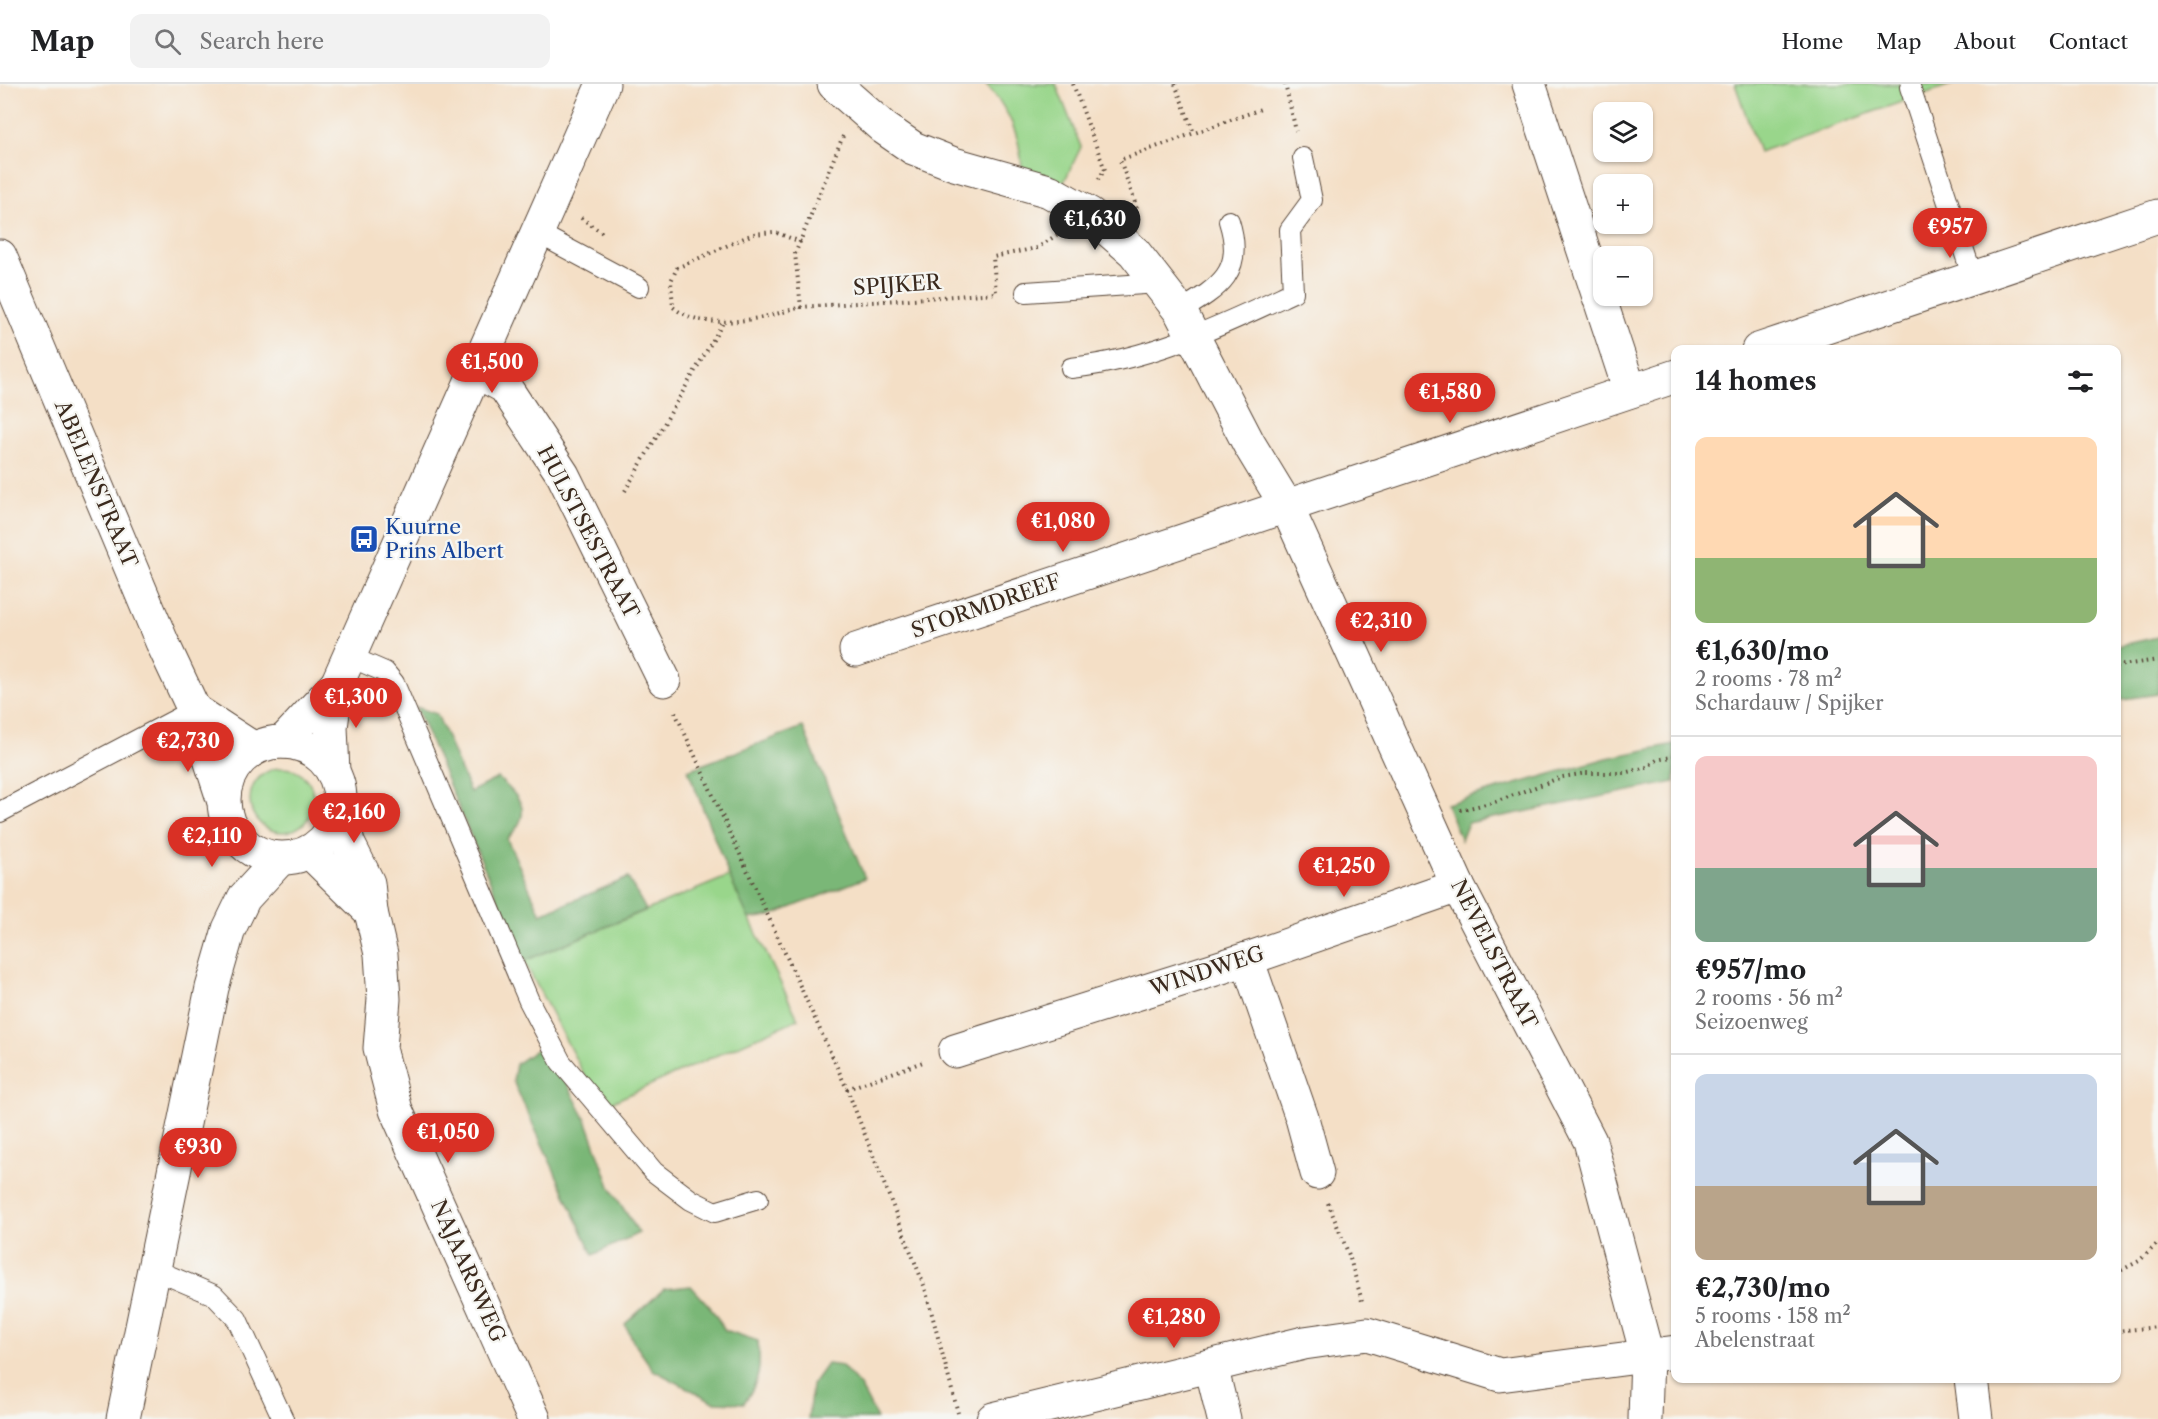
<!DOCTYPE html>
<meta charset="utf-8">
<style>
body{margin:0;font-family:"Libre Caslon Text",serif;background:#f2f2f2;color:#202124;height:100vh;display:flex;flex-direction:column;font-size:22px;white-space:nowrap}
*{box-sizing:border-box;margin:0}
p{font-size:20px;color:#757577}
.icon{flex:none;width:33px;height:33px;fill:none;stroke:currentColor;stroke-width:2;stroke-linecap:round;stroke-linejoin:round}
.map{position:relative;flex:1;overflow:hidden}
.panel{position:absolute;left:1671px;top:261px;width:450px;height:1038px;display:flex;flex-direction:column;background:#fff;border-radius:12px;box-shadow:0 2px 4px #0004}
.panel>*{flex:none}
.buttons{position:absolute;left:1593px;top:18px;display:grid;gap:12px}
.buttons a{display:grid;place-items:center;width:60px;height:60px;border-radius:12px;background:#fff;box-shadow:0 2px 4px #0004;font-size:30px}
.price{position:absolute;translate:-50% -51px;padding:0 14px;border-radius:21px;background:#d93025;color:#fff;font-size:20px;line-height:39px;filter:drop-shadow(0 2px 3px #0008)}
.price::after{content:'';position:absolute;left:50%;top:36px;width:18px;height:14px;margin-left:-9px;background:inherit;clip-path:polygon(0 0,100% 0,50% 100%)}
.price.current{background:#222;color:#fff}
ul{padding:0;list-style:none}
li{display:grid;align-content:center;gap:12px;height:318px;padding:0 24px}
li+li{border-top:2px solid #e0e0e0}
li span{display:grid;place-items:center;height:186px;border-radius:12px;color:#555}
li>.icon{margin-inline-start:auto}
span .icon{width:108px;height:108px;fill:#fffc;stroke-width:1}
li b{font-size:26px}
h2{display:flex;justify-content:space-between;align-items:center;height:72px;padding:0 24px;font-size:26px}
header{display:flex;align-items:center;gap:36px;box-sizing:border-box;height:84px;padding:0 30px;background:#fff;border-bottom:2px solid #e0e0e0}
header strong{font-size:28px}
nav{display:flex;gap:33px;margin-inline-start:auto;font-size:21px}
.search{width:420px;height:54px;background:#f2f2f2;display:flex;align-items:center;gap:15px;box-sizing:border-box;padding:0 21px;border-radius:12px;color:#757577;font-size:22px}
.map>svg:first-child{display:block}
</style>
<header>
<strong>Map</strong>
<div class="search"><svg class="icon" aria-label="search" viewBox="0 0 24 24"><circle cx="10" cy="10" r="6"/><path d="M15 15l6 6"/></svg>Search here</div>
<nav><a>Home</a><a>Map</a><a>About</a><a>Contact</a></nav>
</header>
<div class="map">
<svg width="2158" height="1335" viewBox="0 0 2158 1335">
<rect width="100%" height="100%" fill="#f6f6f2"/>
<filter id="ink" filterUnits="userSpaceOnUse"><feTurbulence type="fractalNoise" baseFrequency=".0167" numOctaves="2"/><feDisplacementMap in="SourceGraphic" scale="12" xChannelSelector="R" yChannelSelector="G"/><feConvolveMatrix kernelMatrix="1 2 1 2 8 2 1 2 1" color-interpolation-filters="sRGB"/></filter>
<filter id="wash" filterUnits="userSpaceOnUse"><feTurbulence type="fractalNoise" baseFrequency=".008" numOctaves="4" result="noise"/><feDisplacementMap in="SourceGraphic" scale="24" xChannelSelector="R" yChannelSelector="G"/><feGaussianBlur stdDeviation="1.35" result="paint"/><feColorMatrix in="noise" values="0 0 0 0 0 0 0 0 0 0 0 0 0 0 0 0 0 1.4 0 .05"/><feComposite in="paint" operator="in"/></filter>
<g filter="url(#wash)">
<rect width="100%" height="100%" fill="#f4dfc6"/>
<g fill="#99d68b" stroke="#6a8054" stroke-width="1.5">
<path d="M 986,0 L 1056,0 L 1081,63 L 1063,100 L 1022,85 C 1020,50 1009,26 986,0 Z"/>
<path d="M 1735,0 L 1953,0 L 1759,68 Z"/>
<circle cx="282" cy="716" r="32"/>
<path d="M 729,792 L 798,935 L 601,1023 L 524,877 Z"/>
</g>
<g fill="#7ab777" stroke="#5a704a" stroke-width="1.5">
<path d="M 2158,553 L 2158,610 L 2117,616 L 2117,562 Z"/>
<path d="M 416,623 L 437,630 L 470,708 L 498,694 C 522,715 534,729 507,755 L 541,830 L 628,794 L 646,826 L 524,877 Z"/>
<path d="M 803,643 L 865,794 L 770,832 L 749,835 L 729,792 L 688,686 Z"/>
<path d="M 1675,660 L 1675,698 L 1468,739 L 1461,756 L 1446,720 L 1607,674 Z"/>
<path d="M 546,959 L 587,1038 L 611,1105 L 639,1149 L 593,1171 L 513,997 L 516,980 Z"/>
<path d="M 691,1202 L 711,1224 L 725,1246 L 758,1257 C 761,1284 760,1296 744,1319 L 714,1318 L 653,1286 L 633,1257 L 625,1240 L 664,1205 Z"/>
<path d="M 827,1280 L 842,1282 L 860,1302 L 877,1335 L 808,1335 L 812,1301 Z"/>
</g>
</g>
<g filter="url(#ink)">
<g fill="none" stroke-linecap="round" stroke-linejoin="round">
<g stroke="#574537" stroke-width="22">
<g id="lane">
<path d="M 1910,3 L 1973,194"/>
<path d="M 536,148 L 639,203"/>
<path d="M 1026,208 L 1144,200 L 1153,193"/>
<path d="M 1180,227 C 1220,203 1245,188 1229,137"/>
<path d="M 1071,284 C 1153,275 1220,242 1293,208 L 1290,146 L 1312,116 L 1303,74"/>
<path d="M 348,572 L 385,588 L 394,599 L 529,917 L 561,978 L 654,1088 L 691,1116 L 715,1128 L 758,1115"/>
<path d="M 0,728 L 194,626"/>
<path d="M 153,1185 L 214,1211 L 237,1235 L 283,1335"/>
</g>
</g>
<g stroke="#574537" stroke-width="35">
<g id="street">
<path d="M 834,0 L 884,44 L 913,64 L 954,80 L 1049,107 L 1090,130 L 1134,168 L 1180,227 L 1249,360 L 1286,421 L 1458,802 L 1590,1057 L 1647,1271 L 1645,1335"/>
<path d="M 1529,0 L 1630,307"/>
<path d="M 0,172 L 162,558 L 194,626 L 223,715"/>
<path d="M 1758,266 L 2158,132"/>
<path d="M 474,286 L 505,303 L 563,391 L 664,596"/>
<path d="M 856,566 L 1676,292"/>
<path d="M 194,626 L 254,665"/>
<circle cx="282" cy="716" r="58"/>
<path d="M 283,658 L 337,600"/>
<path d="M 333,688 L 331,643 L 337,600 L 603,0"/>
<path d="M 340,718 L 348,759 L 368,799 L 371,828 L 381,870 L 384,915 L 380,964 L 396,1026 L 534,1335"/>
<path d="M 310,768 L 371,828"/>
<path d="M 1247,875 L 1302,1034 L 1317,1089"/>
<path d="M 955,967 L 1247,875 L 1458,802"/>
<path d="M 1211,1282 L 1224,1335"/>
<path d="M 1971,1294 L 1976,1335"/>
<path d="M 123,1335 L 212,904 L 229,845 L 244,814 L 280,775"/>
<path d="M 993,1335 L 1304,1259 L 1367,1250 L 1500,1291 L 1676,1268"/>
</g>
</g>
<g stroke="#574537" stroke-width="4" stroke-dasharray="1.5 4.5" stroke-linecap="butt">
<path d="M 1073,0 L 1105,86 L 1098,95"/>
<path d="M 1175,0 L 1194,49"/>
<path d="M 1285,0 L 1296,47"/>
<path d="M 843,52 L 795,170 L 801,223 L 996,209 L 993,173 L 1037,164 L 1058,150"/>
<path d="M 1137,124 L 1120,76 L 1261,25"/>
<path d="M 581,134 L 604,150"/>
<path d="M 801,158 L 774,148 L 753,150 L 677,184 L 671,197 L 673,223 C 705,250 764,234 801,223"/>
<path d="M 625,407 L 724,237"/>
<path d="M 2116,582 L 2158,576"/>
<path d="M 675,628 L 847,1005 L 925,1204 L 958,1329"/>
<path d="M 1460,726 L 1495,718 L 1562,693 L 1586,689 L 1624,689 L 1647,683 L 1657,676 L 1676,672"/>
<path d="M 847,1005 L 923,978"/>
<path d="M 1328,1119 L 1349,1171 L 1362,1217"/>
<path d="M 2116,1189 L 2139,1177 L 2158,1159"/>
<path d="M 2116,1247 L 2158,1243"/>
</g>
<use href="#lane" stroke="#fff" stroke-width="20"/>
<use href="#street" stroke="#fff" stroke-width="33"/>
</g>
</g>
<defs>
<g id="bus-square" transform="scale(1.5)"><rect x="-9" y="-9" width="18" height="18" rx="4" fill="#1a4fb4" stroke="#f6f6f2"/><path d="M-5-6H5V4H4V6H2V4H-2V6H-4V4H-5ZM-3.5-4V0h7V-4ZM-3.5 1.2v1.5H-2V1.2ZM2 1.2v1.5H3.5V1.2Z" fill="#fff"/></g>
</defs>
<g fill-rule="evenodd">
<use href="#bus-square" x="364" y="455"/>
</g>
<g text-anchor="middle" stroke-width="4.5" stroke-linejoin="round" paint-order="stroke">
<g font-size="21" fill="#3b2a1e" stroke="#f6f6f2">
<text transform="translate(897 201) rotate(-4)" y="7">SPIJKER</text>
<text transform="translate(96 400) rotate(67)" y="7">ABELENSTRAAT</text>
<text transform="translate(588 448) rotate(62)" y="7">HULSTSESTRAAT</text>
<text transform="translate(986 522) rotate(-19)" y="7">STORMDREEF</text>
<text transform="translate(1494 870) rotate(63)" y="7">NEVELSTRAAT</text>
<text transform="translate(1207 887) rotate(-18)" y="7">WINDWEG</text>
<text transform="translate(468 1187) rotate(66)" y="7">NAJAARSWEG</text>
</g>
<g font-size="21" fill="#164399" stroke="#f6f6f2" text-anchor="start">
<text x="385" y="450">Kuurne<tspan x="385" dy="24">Prins Albert</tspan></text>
</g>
</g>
</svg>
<div class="buttons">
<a><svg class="icon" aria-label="layers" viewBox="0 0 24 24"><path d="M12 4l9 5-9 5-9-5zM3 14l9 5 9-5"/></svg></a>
<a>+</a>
<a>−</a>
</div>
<b class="price current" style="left:1095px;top:167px">€1,630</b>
<b class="price" style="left:1950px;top:175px">€957</b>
<b class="price" style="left:492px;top:310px">€1,500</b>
<b class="price" style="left:1450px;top:340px">€1,580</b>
<b class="price" style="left:1063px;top:469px">€1,080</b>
<b class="price" style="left:1381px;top:569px">€2,310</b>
<b class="price" style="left:356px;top:645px">€1,300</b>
<b class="price" style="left:188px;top:689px">€2,730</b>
<b class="price" style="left:354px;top:760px">€2,160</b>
<b class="price" style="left:212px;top:784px">€2,110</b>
<b class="price" style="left:1344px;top:814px">€1,250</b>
<b class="price" style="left:448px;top:1080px">€1,050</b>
<b class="price" style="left:198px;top:1095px">€930</b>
<b class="price" style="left:1174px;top:1265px">€1,280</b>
<section class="panel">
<h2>14 homes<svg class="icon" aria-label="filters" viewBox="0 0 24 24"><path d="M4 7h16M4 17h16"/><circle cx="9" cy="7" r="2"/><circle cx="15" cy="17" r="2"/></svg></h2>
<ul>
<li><span style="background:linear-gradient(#ffd9b3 65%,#8fb573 0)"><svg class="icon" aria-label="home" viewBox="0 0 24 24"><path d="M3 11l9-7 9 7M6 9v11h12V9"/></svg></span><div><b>€1,630/mo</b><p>2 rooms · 78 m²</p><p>Schardauw / Spijker</p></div></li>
<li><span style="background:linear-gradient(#f6c9c9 60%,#7fa58c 0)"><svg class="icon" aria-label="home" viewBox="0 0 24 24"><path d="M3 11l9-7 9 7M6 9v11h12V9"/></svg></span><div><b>€957/mo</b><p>2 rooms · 56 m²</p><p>Seizoenweg</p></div></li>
<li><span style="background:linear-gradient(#c9d6e8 60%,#b9a48a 0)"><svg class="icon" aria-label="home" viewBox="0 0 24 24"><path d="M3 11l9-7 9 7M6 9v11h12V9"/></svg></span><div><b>€2,730/mo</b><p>5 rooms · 158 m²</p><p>Abelenstraat</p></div></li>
</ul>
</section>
</div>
